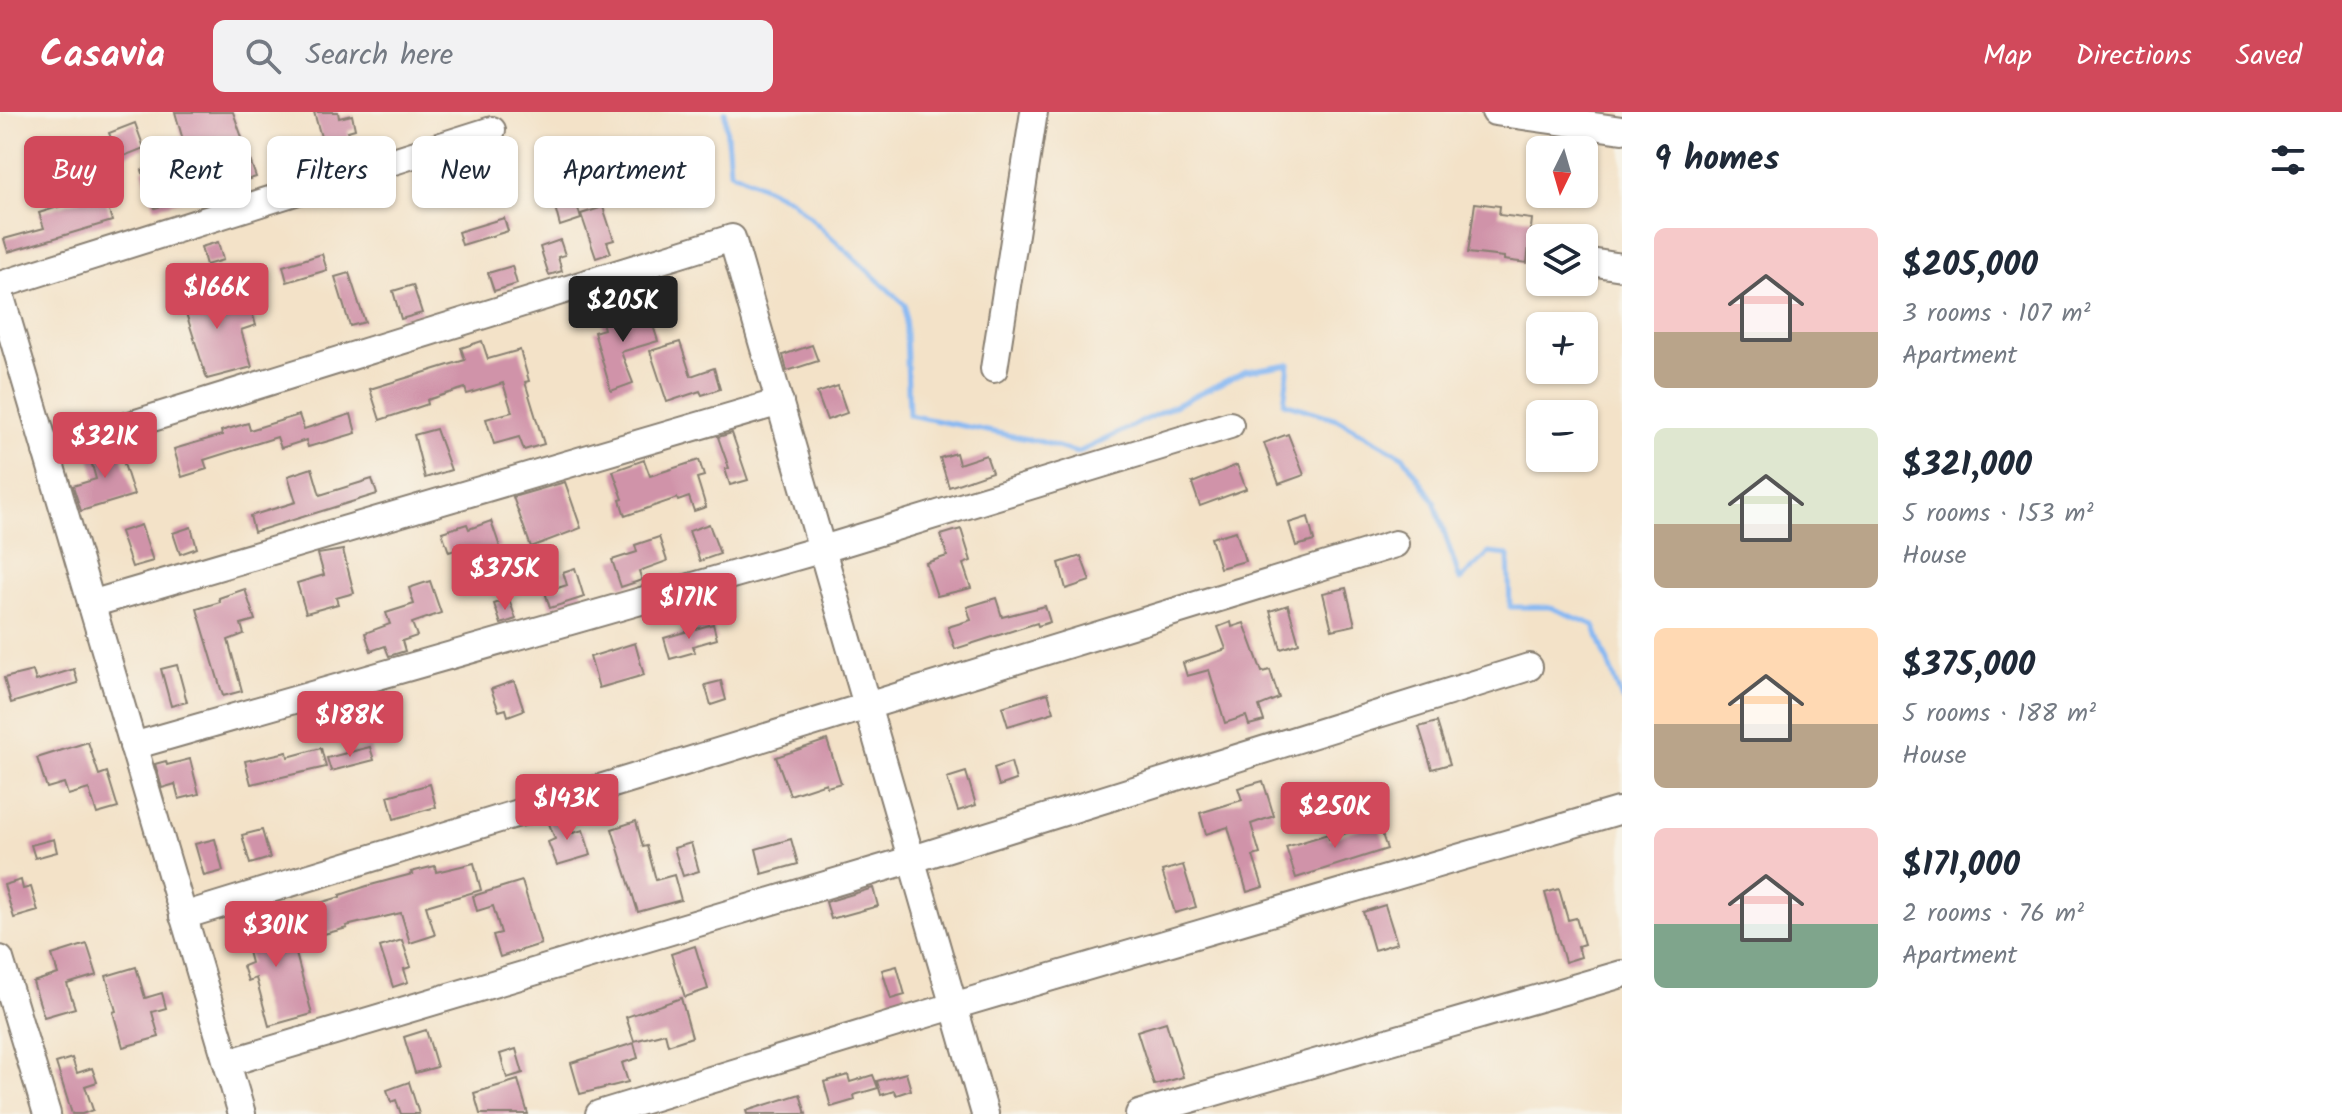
<!DOCTYPE html>
<meta charset="utf-8">
<style>
body{margin:0;font-family:Kalam,sans-serif;background:#f2f2f3;color:#1f2937;height:100vh;display:flex;flex-direction:column;font-size:30px;white-space:nowrap}
*{box-sizing:border-box;margin:0}
p{font-size:26px;color:#747a83}
.icon{flex:none;width:44px;height:44px;fill:none;stroke:currentColor;stroke-width:2;stroke-linecap:round;stroke-linejoin:round}
.map{position:relative;flex:1;overflow:hidden}
.side{display:flex;flex-direction:column;background:#fff;width:720px}
.side>*{flex:none}
.top-card{position:absolute;left:24px;top:24px;width:760px;height:72px;display:flex;gap:16px}
.needle{width:52px;rotate:185deg}
.controls{position:absolute;left:1526px;top:24px;display:grid;gap:16px}
.controls a{display:grid;place-items:center;width:72px;height:72px;border-radius:12px;background:#fff;box-shadow:0 2px 6px #0004;font-size:40px}
.price{position:absolute;translate:-50% -68px;padding:0 18px;border-radius:8px;background:#d1495b;color:#fff;font-size:26px;line-height:52px;filter:drop-shadow(0 2px 4px #0008)}
.price::after{content:'';position:absolute;left:50%;top:48px;width:24px;height:18px;margin-left:-12px;background:inherit;clip-path:polygon(0 0,100% 0,50% 100%)}
.price.current{background:#222;color:#fff}
ul{padding:0;list-style:none}
li{display:flex;align-items:center;gap:24px;height:200px;padding:0 32px}
li span{display:grid;place-items:center;flex:none;width:224px;height:160px;border-radius:12px;color:#555}
li>.icon{margin-inline-start:auto}
span .icon{width:96px;height:96px;fill:#fffc;stroke-width:1}
li b{font-size:34px}
h2{display:flex;justify-content:space-between;align-items:center;height:96px;padding:0 32px;font-size:34px}
.tag{padding:0 28px;border-radius:12px;background:#fff;box-shadow:0 2px 6px #0004;font-size:28px;line-height:72px}
.tag.current{background:#d1495b;color:#fff}
header{display:flex;align-items:center;gap:48px;box-sizing:border-box;height:112px;padding:0 40px;background:#d1495b;color:#fff}
header strong{font-size:38px}
nav{display:flex;gap:44px;margin-inline-start:auto;font-size:28px}
.search{width:560px;height:72px;background:#f2f2f3;display:flex;align-items:center;gap:20px;box-sizing:border-box;padding:0 28px;border-radius:12px;color:#747a83;font-size:30px}
main{display:flex;flex:1;min-height:0}
.map>svg:first-child{display:block}
</style>
<header>
<strong>Casavia</strong>
<div class="search"><svg class="icon" aria-label="search" viewBox="0 0 24 24"><circle cx="10" cy="10" r="6"/><path d="M15 15l6 6"/></svg>Search here</div>
<nav><a>Map</a><a>Directions</a><a>Saved</a></nav>
</header>
<main>
<div class="map">
<svg width="1622" height="1002" viewBox="0 0 1622 1002">
<rect width="100%" height="100%" fill="#f7f3e8"/>
<filter id="ink" filterUnits="userSpaceOnUse"><feTurbulence type="fractalNoise" baseFrequency=".0125" numOctaves="2"/><feDisplacementMap in="SourceGraphic" scale="16" xChannelSelector="R" yChannelSelector="G"/><feConvolveMatrix kernelMatrix="1 2 1 2 8 2 1 2 1" color-interpolation-filters="sRGB"/></filter>
<filter id="wash" filterUnits="userSpaceOnUse"><feTurbulence type="fractalNoise" baseFrequency=".006" numOctaves="4" result="noise"/><feDisplacementMap in="SourceGraphic" scale="32" xChannelSelector="R" yChannelSelector="G"/><feGaussianBlur stdDeviation="1.8" result="paint"/><feColorMatrix in="noise" values="0 0 0 0 0 0 0 0 0 0 0 0 0 0 0 0 0 1.4 0 .05"/><feComposite in="paint" operator="in"/></filter>
<g filter="url(#wash)">
<rect width="100%" height="100%" fill="#f3e2c8"/>
<g fill="none" stroke-linecap="round" stroke-linejoin="round">
<path stroke="#86b8f3" stroke-width="5" d="M 725,0 L 730,59 L 791,88 L 905,193 L 909,303 L 1042,330 L 1077,341 L 1246,259 L 1289,252 L 1284,291 L 1337,307 L 1404,345 L 1434,389 L 1460,468 L 1489,441 L 1508,443 L 1510,495 L 1549,495 L 1594,513 L 1622,588"/>
</g>
<g id="blocks">
<g fill="#d093a9">
<path d="M 175,0 L 233,0 L 256,65 L 155,96 L 142,58 L 187,42 Z"/>
<path d="M 314,0 L 338,0 L 339,6 L 352,3 L 355,17 L 348,19 L 353,36 L 326,43 Z"/>
<path d="M 135,11 L 144,36 L 119,46 L 109,21 Z"/>
<path d="M 636,38 L 639,48 L 651,45 L 655,61 L 629,68 L 621,42 Z"/>
<path d="M 101,73 L 112,109 L 8,140 L 4,127 L 44,116 L 39,101 L 80,88 L 77,80 Z"/>
<path d="M 576,89 L 581,107 L 560,114 L 555,95 Z"/>
<path d="M 1475,91 L 1500,94 L 1499,103 L 1532,107 L 1527,151 L 1504,148 L 1504,145 L 1468,141 Z"/>
<path d="M 603,95 L 614,128 L 607,130 L 611,141 L 596,146 L 581,102 Z"/>
<path d="M 504,106 L 508,119 L 462,133 L 458,120 Z"/>
<path d="M 560,128 L 565,143 L 558,145 L 562,159 L 549,163 L 540,135 Z"/>
<path d="M 218,130 L 223,148 L 206,153 L 201,135 Z"/>
<path d="M 322,142 L 327,158 L 287,170 L 283,154 Z"/>
<path d="M 512,154 L 517,172 L 494,179 L 488,161 Z"/>
<path d="M 349,161 L 365,210 L 350,214 L 335,165 Z"/>
<path d="M 202,166 L 211,198 L 248,189 L 256,213 L 241,218 L 252,255 L 207,267 L 177,173 Z"/>
<path d="M 413,173 L 422,201 L 401,207 L 393,179 Z"/>
<path d="M 648,198 L 658,229 L 621,240 L 633,271 L 611,279 L 594,220 L 604,217 L 602,210 Z"/>
<path d="M 482,229 L 488,247 L 520,238 L 529,269 L 525,270 L 544,332 L 524,338 L 519,325 L 494,332 L 486,307 L 512,300 L 503,271 L 467,282 L 465,276 L 427,288 L 428,292 L 380,308 L 370,277 L 465,248 L 461,236 Z"/>
<path d="M 680,230 L 691,264 L 714,256 L 720,277 L 702,283 L 700,279 L 667,290 L 650,239 Z"/>
<path d="M 812,233 L 818,249 L 787,259 L 783,243 Z"/>
<path d="M 838,274 L 847,301 L 827,308 L 817,281 Z"/>
<path d="M 351,302 L 356,321 L 308,335 L 306,328 L 281,336 L 277,325 L 204,348 L 207,357 L 182,365 L 174,337 L 222,323 L 221,319 L 248,311 L 250,318 L 299,303 L 304,317 Z"/>
<path d="M 436,317 L 451,358 L 425,366 L 414,323 Z"/>
<path d="M 732,321 L 748,368 L 730,373 L 725,357 L 729,356 L 718,325 Z"/>
<path d="M 1288,322 L 1304,363 L 1279,372 L 1264,331 Z"/>
<path d="M 118,333 L 134,383 L 81,399 L 73,374 L 96,367 L 89,342 Z"/>
<path d="M 956,341 L 959,352 L 986,343 L 992,360 L 949,375 L 940,346 Z"/>
<path d="M 644,348 L 650,364 L 699,348 L 704,364 L 697,366 L 706,395 L 694,399 L 689,385 L 678,389 L 677,386 L 625,404 L 620,388 L 623,387 L 613,359 Z"/>
<path d="M 1237,353 L 1246,377 L 1200,394 L 1192,371 Z"/>
<path d="M 312,356 L 320,383 L 372,367 L 377,382 L 254,420 L 250,404 L 296,390 L 288,364 Z"/>
<path d="M 565,370 L 581,416 L 531,435 L 513,385 Z"/>
<path d="M 1308,405 L 1314,429 L 1296,434 L 1289,411 Z"/>
<path d="M 491,409 L 500,435 L 492,437 L 493,440 L 468,448 L 464,435 L 449,440 L 442,420 L 467,412 L 469,417 Z"/>
<path d="M 709,412 L 720,442 L 700,449 L 689,419 Z"/>
<path d="M 141,413 L 153,449 L 132,455 L 120,420 Z"/>
<path d="M 191,415 L 197,436 L 180,442 L 173,421 Z"/>
<path d="M 961,417 L 971,449 L 963,452 L 971,476 L 937,484 L 926,451 L 947,444 L 941,423 Z"/>
<path d="M 1236,419 L 1245,449 L 1220,456 L 1211,426 Z"/>
<path d="M 659,425 L 667,449 L 639,459 L 642,468 L 621,475 L 612,448 L 637,440 L 635,433 Z"/>
<path d="M 343,438 L 354,481 L 336,486 L 338,492 L 306,501 L 297,471 L 324,463 L 318,442 Z"/>
<path d="M 1081,444 L 1090,469 L 1066,477 L 1059,451 Z"/>
<path d="M 575,456 L 584,485 L 550,496 L 545,480 L 567,473 L 563,460 Z"/>
<path d="M 430,469 L 441,501 L 412,511 L 417,524 L 402,529 L 405,539 L 389,544 L 385,534 L 371,539 L 365,521 L 390,512 L 386,501 L 414,492 L 409,476 Z"/>
<path d="M 1346,476 L 1355,513 L 1332,518 L 1323,481 Z"/>
<path d="M 245,477 L 255,508 L 241,512 L 244,522 L 228,528 L 242,579 L 223,584 L 197,497 L 220,490 L 219,486 Z"/>
<path d="M 996,486 L 1002,505 L 1045,494 L 1050,510 L 1038,514 L 1037,511 L 955,537 L 948,515 L 971,508 L 967,495 Z"/>
<path d="M 509,487 L 516,507 L 501,512 L 494,492 Z"/>
<path d="M 1288,493 L 1299,531 L 1281,537 L 1270,499 Z"/>
<path d="M 1231,510 L 1232,515 L 1244,511 L 1262,560 L 1270,558 L 1279,586 L 1259,594 L 1264,609 L 1249,613 L 1246,604 L 1225,611 L 1209,558 L 1187,564 L 1183,551 L 1226,537 L 1218,515 Z"/>
<path d="M 713,512 L 717,527 L 693,534 L 695,540 L 670,547 L 664,526 Z"/>
<path d="M 635,531 L 644,563 L 599,576 L 590,545 Z"/>
<path d="M 177,553 L 187,590 L 171,594 L 161,557 Z"/>
<path d="M 74,557 L 78,571 L 11,591 L 4,566 L 33,559 L 36,569 Z"/>
<path d="M 514,569 L 524,598 L 508,604 L 506,597 L 499,599 L 491,577 Z"/>
<path d="M 721,569 L 726,588 L 711,593 L 705,573 Z"/>
<path d="M 1048,581 L 1054,600 L 1008,614 L 1002,595 Z"/>
<path d="M 1437,610 L 1450,652 L 1432,657 L 1419,615 Z"/>
<path d="M 827,628 L 841,671 L 827,675 L 826,671 L 790,683 L 776,645 Z"/>
<path d="M 88,630 L 99,663 L 107,660 L 118,696 L 97,702 L 89,677 L 68,683 L 64,671 L 47,676 L 37,646 Z"/>
<path d="M 370,635 L 374,648 L 331,659 L 327,646 Z"/>
<path d="M 321,636 L 326,655 L 251,672 L 245,649 L 287,640 L 288,645 Z"/>
<path d="M 190,647 L 199,682 L 179,687 L 175,672 L 162,676 L 155,652 L 166,649 L 167,653 Z"/>
<path d="M 1011,650 L 1016,668 L 999,674 L 994,656 Z"/>
<path d="M 966,660 L 976,693 L 958,699 L 947,666 Z"/>
<path d="M 1263,669 L 1274,704 L 1251,712 L 1260,742 L 1253,744 L 1263,775 L 1247,780 L 1228,715 L 1206,722 L 1200,701 L 1242,688 L 1238,676 Z"/>
<path d="M 430,672 L 436,695 L 394,707 L 388,684 Z"/>
<path d="M 566,703 L 573,721 L 583,718 L 591,743 L 557,753 L 548,730 L 555,727 L 548,709 Z"/>
<path d="M 636,709 L 643,735 L 647,734 L 656,768 L 674,763 L 681,788 L 638,800 L 612,717 Z"/>
<path d="M 1378,710 L 1387,737 L 1296,766 L 1286,735 L 1328,722 L 1329,727 Z"/>
<path d="M 262,718 L 270,746 L 250,752 L 242,723 Z"/>
<path d="M 54,727 L 57,740 L 35,746 L 31,733 Z"/>
<path d="M 215,727 L 223,759 L 204,764 L 195,732 Z"/>
<path d="M 791,727 L 798,752 L 762,762 L 756,737 Z"/>
<path d="M 691,731 L 699,759 L 683,764 L 674,736 Z"/>
<path d="M 474,751 L 481,778 L 426,794 L 435,823 L 410,831 L 401,801 L 346,814 L 347,816 L 324,822 L 316,792 L 340,785 L 340,783 L 367,774 L 412,762 L 411,760 L 435,754 L 436,760 Z"/>
<path d="M 1183,753 L 1196,795 L 1175,801 L 1162,759 Z"/>
<path d="M 21,768 L 23,777 L 31,775 L 38,799 L 14,806 L 4,773 Z"/>
<path d="M 522,769 L 541,832 L 500,845 L 493,823 L 501,821 L 493,794 L 477,799 L 473,784 Z"/>
<path d="M 873,776 L 878,794 L 831,807 L 826,790 Z"/>
<path d="M 1559,777 L 1568,808 L 1576,806 L 1584,832 L 1578,834 L 1581,845 L 1565,850 L 1545,781 Z"/>
<path d="M 1385,793 L 1397,831 L 1374,838 L 1363,800 Z"/>
<path d="M 277,804 L 278,809 L 292,805 L 299,832 L 294,834 L 312,902 L 269,914 L 256,866 L 248,869 L 243,854 L 251,851 L 241,813 Z"/>
<path d="M 402,828 L 411,855 L 404,857 L 408,870 L 393,875 L 380,835 Z"/>
<path d="M 87,832 L 97,863 L 67,872 L 75,896 L 44,905 L 33,870 L 58,862 L 52,843 Z"/>
<path d="M 695,834 L 708,877 L 685,885 L 671,842 Z"/>
<path d="M 897,854 L 905,883 L 891,887 L 882,858 Z"/>
<path d="M 136,855 L 145,886 L 162,881 L 166,896 L 152,900 L 159,925 L 123,935 L 113,900 L 116,899 L 106,864 Z"/>
<path d="M 681,886 L 692,925 L 668,933 L 665,921 L 634,929 L 626,905 Z"/>
<path d="M 1166,910 L 1183,965 L 1154,973 L 1137,919 Z"/>
<path d="M 426,918 L 437,955 L 415,961 L 404,925 Z"/>
<path d="M 634,931 L 638,946 L 622,951 L 628,970 L 580,982 L 571,951 Z"/>
<path d="M 516,937 L 523,961 L 507,966 L 500,942 Z"/>
<path d="M 72,946 L 77,961 L 92,956 L 97,970 L 85,974 L 93,998 L 82,1002 L 72,1002 L 56,951 Z"/>
<path d="M 906,961 L 911,978 L 896,983 L 894,979 L 881,983 L 877,969 Z"/>
<path d="M 848,963 L 850,970 L 873,963 L 878,976 L 854,983 L 855,988 L 831,995 L 824,970 Z"/>
<path d="M 518,968 L 528,1002 L 480,1002 L 474,981 Z"/>
<path d="M 409,970 L 419,1002 L 401,1002 L 396,988 L 391,990 L 387,978 Z"/>
<path d="M 800,982 L 806,1002 L 747,1002 L 746,999 Z"/>
</g>
</g>
</g>
<g filter="url(#ink)">
<use href="#blocks" fill-opacity="0" stroke="#887f72" stroke-width="2"/>
<g fill="none" stroke-linecap="round" stroke-linejoin="round">
<g stroke="#887f72" stroke-width="30">
<g id="minor">
<path d="M 1495,0 L 1622,18"/>
<path d="M 1584,149 L 1622,155"/>
<path d="M 0,173 L 492,18"/>
<path d="M 0,182 L 242,1002"/>
<path d="M 994,257 L 1034,0"/>
<path d="M 46,339 L 732,126 L 985,1002"/>
<path d="M 91,492 L 780,290"/>
<path d="M 133,634 L 823,437 L 1230,313"/>
<path d="M 183,804 L 1395,432"/>
<path d="M 0,847 L 47,1002"/>
<path d="M 227,951 L 913,747 L 1529,555"/>
<path d="M 599,1002 L 953,894 L 1618,699"/>
<path d="M 1139,1002 L 1622,862"/>
</g>
</g>
<use href="#minor" stroke="#fff" stroke-width="26"/>
</g>
</g>
</svg>
<div class="controls">
<a><svg class="needle" viewBox="-14 -14 28 28"><path d="M0-13l5 13h-10z" fill="#e53935"/><path d="M0 13l5-13h-10z" fill="#747a83"/></svg></a>
<a><svg class="icon" aria-label="layers" viewBox="0 0 24 24"><path d="M12 4l9 5-9 5-9-5zM3 14l9 5 9-5"/></svg></a>
<a>+</a>
<a>−</a>
</div>
<b class="price" style="left:217px;top:219px">$166K</b>
<b class="price current" style="left:623px;top:232px">$205K</b>
<b class="price" style="left:105px;top:368px">$321K</b>
<b class="price" style="left:505px;top:500px">$375K</b>
<b class="price" style="left:689px;top:529px">$171K</b>
<b class="price" style="left:350px;top:647px">$188K</b>
<b class="price" style="left:567px;top:730px">$143K</b>
<b class="price" style="left:1335px;top:738px">$250K</b>
<b class="price" style="left:276px;top:857px">$301K</b>
<div class="top-card">
<a class="tag current">Buy</a>
<a class="tag">Rent</a>
<a class="tag">Filters</a>
<a class="tag">New</a>
<a class="tag">Apartment</a>
</div>
</div>
<section class="side">
<h2>9 homes<svg class="icon" aria-label="filters" viewBox="0 0 24 24"><path d="M4 7h16M4 17h16"/><circle cx="9" cy="7" r="2"/><circle cx="15" cy="17" r="2"/></svg></h2>
<ul>
<li><span style="background:linear-gradient(#f6c9c9 65%,#b9a48a 0)"><svg class="icon" aria-label="home" viewBox="0 0 24 24"><path d="M3 11l9-7 9 7M6 9v11h12V9"/></svg></span><div><b>$205,000</b><p>3 rooms · 107 m²</p><p>Apartment</p></div></li>
<li><span style="background:linear-gradient(#dfe7d0 60%,#b9a48a 0)"><svg class="icon" aria-label="home" viewBox="0 0 24 24"><path d="M3 11l9-7 9 7M6 9v11h12V9"/></svg></span><div><b>$321,000</b><p>5 rooms · 153 m²</p><p>House</p></div></li>
<li><span style="background:linear-gradient(#ffd9b3 60%,#b9a48a 0)"><svg class="icon" aria-label="home" viewBox="0 0 24 24"><path d="M3 11l9-7 9 7M6 9v11h12V9"/></svg></span><div><b>$375,000</b><p>5 rooms · 188 m²</p><p>House</p></div></li>
<li><span style="background:linear-gradient(#f6c9c9 60%,#7fa58c 0)"><svg class="icon" aria-label="home" viewBox="0 0 24 24"><path d="M3 11l9-7 9 7M6 9v11h12V9"/></svg></span><div><b>$171,000</b><p>2 rooms · 76 m²</p><p>Apartment</p></div></li>
</ul>
</section>
</main>
